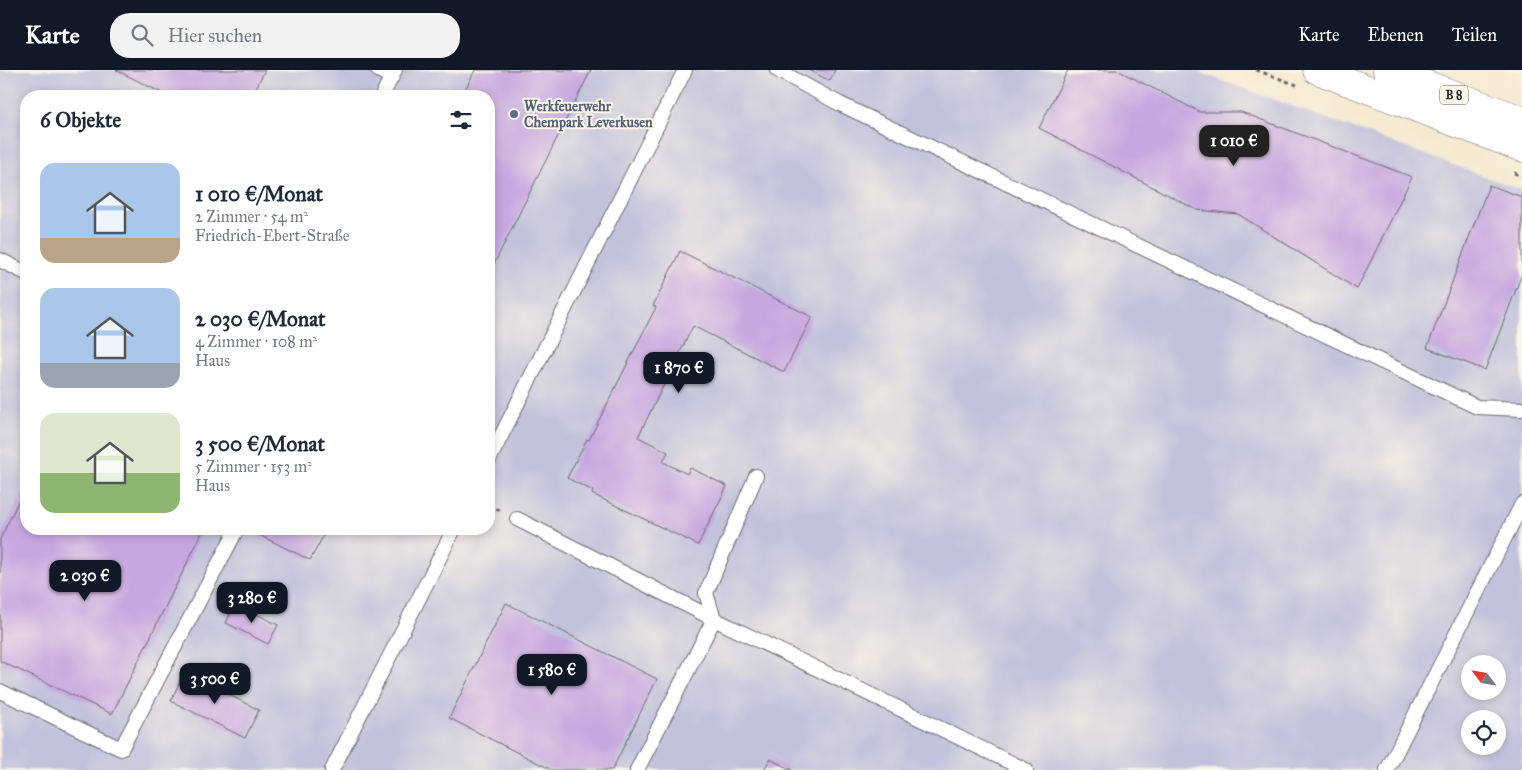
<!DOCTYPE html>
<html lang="de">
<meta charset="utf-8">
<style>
body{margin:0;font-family:"IM FELL Great Primer",serif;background:#f2f2f3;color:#1f2937;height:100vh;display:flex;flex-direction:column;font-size:19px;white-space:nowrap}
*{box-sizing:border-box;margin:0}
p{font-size:16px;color:#747a83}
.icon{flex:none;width:28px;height:28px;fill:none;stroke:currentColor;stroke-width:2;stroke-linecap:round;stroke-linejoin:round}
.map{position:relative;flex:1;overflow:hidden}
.side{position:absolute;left:20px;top:20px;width:475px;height:445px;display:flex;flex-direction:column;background:#fff;border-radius:20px;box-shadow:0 2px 8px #0003}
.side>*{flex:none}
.needle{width:32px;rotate:301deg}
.fabs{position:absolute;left:1461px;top:585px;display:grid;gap:10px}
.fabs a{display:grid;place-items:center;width:45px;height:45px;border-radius:50%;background:#fff;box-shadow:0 2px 8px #0003;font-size:25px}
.price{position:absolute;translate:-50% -42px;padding:0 11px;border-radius:10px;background:#111827;color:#fff;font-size:16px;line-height:32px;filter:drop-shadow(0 1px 2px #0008)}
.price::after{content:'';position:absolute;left:50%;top:30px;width:15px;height:11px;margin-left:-8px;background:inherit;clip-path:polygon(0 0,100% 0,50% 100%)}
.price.current{background:#222;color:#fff}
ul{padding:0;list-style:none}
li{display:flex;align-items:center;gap:15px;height:125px;padding:0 20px}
li span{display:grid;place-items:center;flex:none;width:140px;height:100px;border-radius:15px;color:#555}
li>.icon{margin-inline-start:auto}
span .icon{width:60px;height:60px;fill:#fffc;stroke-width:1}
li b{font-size:21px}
h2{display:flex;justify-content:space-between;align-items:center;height:60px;padding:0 20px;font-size:21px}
header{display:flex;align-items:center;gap:30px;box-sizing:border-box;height:70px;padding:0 25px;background:#111827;color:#fff}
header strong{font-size:24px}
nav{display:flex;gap:28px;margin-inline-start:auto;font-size:18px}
.search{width:350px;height:45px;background:#f2f2f3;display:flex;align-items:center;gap:12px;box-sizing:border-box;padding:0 18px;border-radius:20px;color:#747a83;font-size:19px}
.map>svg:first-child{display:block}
</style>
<header>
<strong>Karte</strong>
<div class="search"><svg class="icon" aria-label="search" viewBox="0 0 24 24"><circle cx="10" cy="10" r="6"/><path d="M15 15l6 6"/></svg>Hier suchen</div>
<nav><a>Karte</a><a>Ebenen</a><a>Teilen</a></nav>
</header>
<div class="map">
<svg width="1522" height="700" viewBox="0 0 1522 700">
<rect width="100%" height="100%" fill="#fcf5e5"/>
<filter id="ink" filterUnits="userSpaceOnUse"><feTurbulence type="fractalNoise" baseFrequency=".02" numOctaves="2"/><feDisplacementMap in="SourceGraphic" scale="10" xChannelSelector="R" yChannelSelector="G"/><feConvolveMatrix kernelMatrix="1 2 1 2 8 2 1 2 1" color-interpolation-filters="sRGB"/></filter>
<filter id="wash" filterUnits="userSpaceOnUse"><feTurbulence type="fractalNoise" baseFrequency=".0096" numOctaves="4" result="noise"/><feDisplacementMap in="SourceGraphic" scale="20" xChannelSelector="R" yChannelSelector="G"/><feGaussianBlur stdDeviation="1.12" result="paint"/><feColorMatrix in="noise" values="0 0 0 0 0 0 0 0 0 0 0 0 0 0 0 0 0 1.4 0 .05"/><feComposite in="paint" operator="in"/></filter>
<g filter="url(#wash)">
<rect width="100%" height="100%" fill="#f5ead1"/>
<path fill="#c2c2dc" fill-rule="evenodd" d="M 0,0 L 1193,0 L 1522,120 L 1522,700 L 0,700 ZM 26,26 L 489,26 L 489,459 L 26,459 ZM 1470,594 L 1498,594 L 1498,621 L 1470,621 ZM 1470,649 L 1498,649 L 1498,676 L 1470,676 Z"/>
<g id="blocks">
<g fill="#c6a7e0">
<path d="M 116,0 L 265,0 L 252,26 L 168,26 Z"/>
<path d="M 475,0 L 591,0 L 489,204 L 489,26 L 462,26 Z"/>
<path d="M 809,0 L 835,0 L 830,11 Z"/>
<path d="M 1068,0 L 1117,0 L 1200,42 L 1241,42 L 1412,107 L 1357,219 L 1238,144 L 1197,140 L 1039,58 Z"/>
<path d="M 1489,115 L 1522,127 L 1522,204 L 1485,300 L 1427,278 Z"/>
<path d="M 680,181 L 812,247 L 784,302 L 693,256 L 638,367 L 668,382 L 663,392 L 687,404 L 690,398 L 727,416 L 698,475 L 592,424 L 593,421 L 567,408 L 587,369 L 589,370 L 656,237 L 653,236 Z"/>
<path d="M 26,416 L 26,459 L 204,459 L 112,644 L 0,591 L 0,469 Z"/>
<path d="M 265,459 L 327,459 L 310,490 L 261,466 Z"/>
<path d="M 235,533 L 278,555 L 268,574 L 226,553 Z"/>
<path d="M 506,533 L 657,609 L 612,700 L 552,700 L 449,648 Z"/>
<path d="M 184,602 L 259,640 L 245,668 L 171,631 Z"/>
<path d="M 770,689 L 792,700 L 764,700 Z"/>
</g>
</g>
</g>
<g filter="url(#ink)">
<use href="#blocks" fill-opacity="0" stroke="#6c6870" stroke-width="1"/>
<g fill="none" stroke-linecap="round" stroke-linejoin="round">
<g stroke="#6c6870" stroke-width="16">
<g id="lane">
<path d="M 378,0 L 392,7"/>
<path d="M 777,0 L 840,34 L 1477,337 L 1522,339"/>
<path d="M 382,26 L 395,0"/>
<path d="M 0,190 L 26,203"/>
<path d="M 489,390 L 685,0"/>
<path d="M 517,449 L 714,549 L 1026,700"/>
<path d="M 0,621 L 121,679 L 237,459"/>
<path d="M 332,700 L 454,459"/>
<path d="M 637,700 L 714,549 L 706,523 L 756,406"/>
<path d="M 1387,700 L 1522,434"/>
</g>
</g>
<g stroke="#6c6870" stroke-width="29">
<g id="primary">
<path d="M 1317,0 L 1522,78"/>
<path d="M 1387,0 L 1522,50"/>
</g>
</g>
<g stroke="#6c6870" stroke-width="3" stroke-dasharray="4 4" stroke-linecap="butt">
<path d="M 1256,0 L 1297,15"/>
<path d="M 1514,103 L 1522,106"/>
<path d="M 489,435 L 503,442"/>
</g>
<use href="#lane" stroke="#fff" stroke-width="14"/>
<use href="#primary" stroke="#fff" stroke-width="28"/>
</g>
</g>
<circle fill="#5c6f8a" stroke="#fcf5e5" stroke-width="2" cx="514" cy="44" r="5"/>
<g text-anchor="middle" stroke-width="4" stroke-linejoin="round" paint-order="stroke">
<rect fill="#fcf5e5" stroke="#63616e" stroke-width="1" x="1440" y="15.5" width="28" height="19" rx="4"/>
<g font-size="12" font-weight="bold" fill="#22223b">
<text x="1454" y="29">B 8</text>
</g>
<g font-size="14" font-weight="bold" fill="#4e5e75" stroke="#fcf5e5" text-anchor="start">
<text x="524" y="41">Werkfeuerwehr<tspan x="524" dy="16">Chempark Leverkusen</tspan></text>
</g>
</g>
</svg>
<div class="fabs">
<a><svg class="needle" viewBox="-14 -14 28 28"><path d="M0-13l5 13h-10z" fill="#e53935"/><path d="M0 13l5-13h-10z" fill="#747a83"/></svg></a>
<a><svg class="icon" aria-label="locate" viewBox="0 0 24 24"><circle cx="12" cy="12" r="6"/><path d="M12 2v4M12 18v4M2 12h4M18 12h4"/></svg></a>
</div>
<b class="price current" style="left:1234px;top:97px">1 010 €</b>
<b class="price" style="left:679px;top:324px">1 870 €</b>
<b class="price" style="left:85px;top:532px">2 030 €</b>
<b class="price" style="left:252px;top:554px">3 280 €</b>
<b class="price" style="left:552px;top:626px">1 580 €</b>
<b class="price" style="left:215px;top:635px">3 500 €</b>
<section class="side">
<h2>6 Objekte<svg class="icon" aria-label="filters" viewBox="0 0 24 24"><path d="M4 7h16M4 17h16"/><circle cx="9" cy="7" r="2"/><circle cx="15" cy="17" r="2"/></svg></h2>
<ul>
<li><span style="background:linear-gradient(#a9c7e8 75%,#b9a48a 0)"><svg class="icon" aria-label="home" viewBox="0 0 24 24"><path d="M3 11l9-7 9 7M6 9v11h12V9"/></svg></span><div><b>1 010 €/Monat</b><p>2 Zimmer · 54 m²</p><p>Friedrich-Ebert-Straße</p></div></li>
<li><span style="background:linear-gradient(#a9c7e8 75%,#9aa5b1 0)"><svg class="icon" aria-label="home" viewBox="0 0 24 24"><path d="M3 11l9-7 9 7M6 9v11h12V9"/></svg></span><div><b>2 030 €/Monat</b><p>4 Zimmer · 108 m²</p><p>Haus</p></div></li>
<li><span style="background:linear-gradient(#dfe7d0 60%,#8fb573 0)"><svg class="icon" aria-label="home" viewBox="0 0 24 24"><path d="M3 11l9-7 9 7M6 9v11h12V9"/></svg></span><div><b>3 500 €/Monat</b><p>5 Zimmer · 153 m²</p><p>Haus</p></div></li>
</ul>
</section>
</div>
